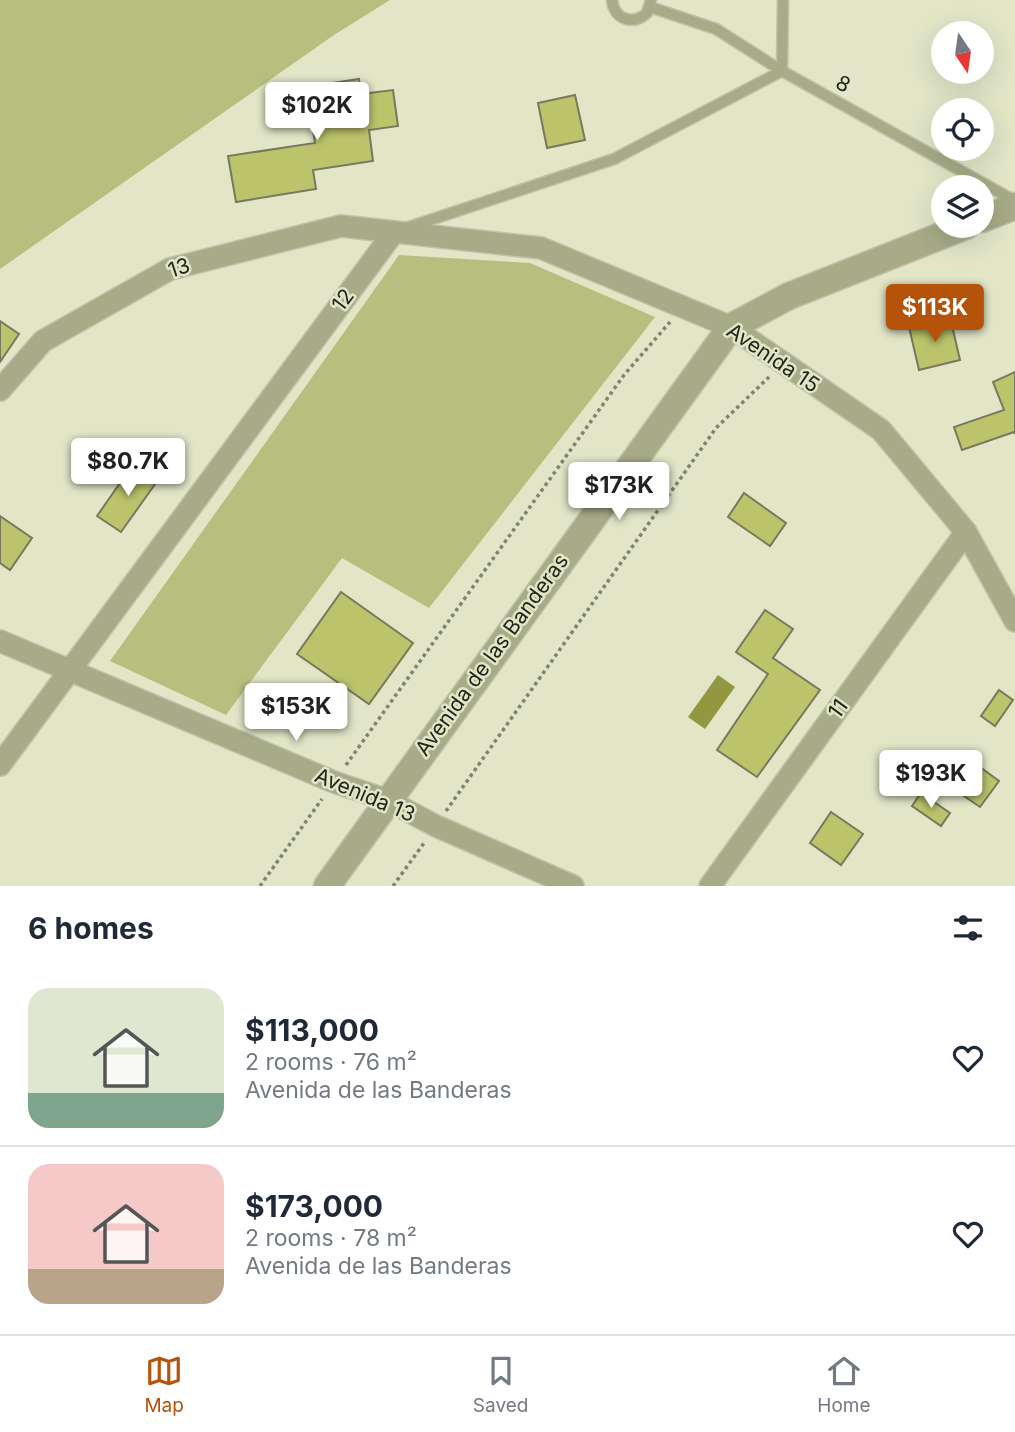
<!DOCTYPE html>
<meta charset="utf-8">
<style>
body{margin:0;font-family:Inter,sans-serif;background:#f2f2f3;color:#1f2937;height:100vh;display:flex;flex-direction:column;font-size:26px;white-space:nowrap}
*{box-sizing:border-box;margin:0}
p{font-size:23px;color:#747a83}
.icon{flex:none;width:38px;height:38px;fill:none;stroke:currentColor;stroke-width:2;stroke-linecap:round;stroke-linejoin:round}
.map{position:relative;height:886px;overflow:hidden}
.sheet{display:flex;flex-direction:column;background:#fff;flex:1}
.sheet>*{flex:none}
.needle{width:46px;rotate:167deg}
.tools{position:absolute;left:931px;top:21px;display:grid;gap:14px}
.tools a{display:grid;place-items:center;width:63px;height:63px;border-radius:50%;background:#fff;box-shadow:0 7px 28px #0002;font-size:35px}
.price{position:absolute;translate:-50% -60px;padding:0 16px;border-radius:7px;background:#fff;color:#222;font-size:23px;line-height:46px;filter:drop-shadow(0 2px 4px #0008)}
.price::after{content:'';position:absolute;left:50%;top:42px;width:21px;height:16px;margin-left:-10px;background:inherit;clip-path:polygon(0 0,100% 0,50% 100%)}
.price.active{background:#b45309;color:#fff}
ul{padding:0;list-style:none}
li{display:flex;align-items:center;gap:21px;height:175px;padding:0 28px}
li+li{border-top:2px solid #e0e1e3}
li span{display:grid;place-items:center;flex:none;width:196px;height:140px;border-radius:21px;color:#555}
li>.icon{margin-inline-start:auto}
span .icon{width:84px;height:84px;fill:#fffc;stroke-width:1}
li b{font-size:30px}
h2{display:flex;justify-content:space-between;align-items:center;height:84px;padding:0 28px;font-size:30px}
.menu{display:flex;justify-content:space-around;align-items:center;height:98px;border-top:2px solid #e0e1e3;background:#fff;font-size:19px;color:#747a83}
.menu a{display:grid;justify-items:center;gap:4px}
.menu .active{color:#b45309}
.map>svg:first-child{display:block}
</style>
<div class="map">
<svg width="1015" height="886" viewBox="0 0 1015 886">
<rect width="100%" height="100%" fill="#e2e6c7"/>
<g fill="#b8bf7e">
<path d="M 0,0 L 390,0 L 334,35 L 0,269 Z"/>
<path d="M 399,255 L 530,263 L 655,317 L 429,608 L 342,558 L 226,715 L 110,661 Z"/>
</g>
<path fill="#919840" d="M 718,675 L 735,687 L 705,729 L 688,717 Z"/>
<g fill="#bbc46b" stroke="#76795d" stroke-width="2">
<path d="M 359,79 L 361,94 L 393,90 L 398,126 L 369,130 L 373,161 L 313,170 L 316,189 L 236,202 L 228,156 L 315,143 L 306,87 Z"/>
<path d="M 575,95 L 585,140 L 547,148 L 538,103 Z"/>
<path d="M 950,317 L 960,360 L 919,370 L 909,327 Z"/>
<path d="M 0,321 L 19,334 L 0,362 Z"/>
<path d="M 1015,372 L 1015,434 L 1014,432 L 962,450 L 954,427 L 1004,410 L 993,382 Z"/>
<path d="M 134,463 L 158,480 L 121,532 L 97,516 Z"/>
<path d="M 744,493 L 786,523 L 770,546 L 728,517 Z"/>
<path d="M 0,516 L 32,538 L 10,570 L 0,563 Z"/>
<path d="M 341,592 L 413,643 L 369,704 L 297,654 Z"/>
<path d="M 765,610 L 793,629 L 773,658 L 820,690 L 757,777 L 717,750 L 768,674 L 736,652 Z"/>
<path d="M 999,690 L 1013,700 L 995,726 L 981,716 Z"/>
<path d="M 980,767 L 999,781 L 980,807 L 961,794 Z"/>
<path d="M 921,793 L 950,813 L 941,826 L 912,806 Z"/>
<path d="M 831,812 L 863,834 L 841,865 L 810,843 Z"/>
</g>
<g fill="none" stroke-linecap="round" stroke-linejoin="round">
<g stroke="#c0c3a8" stroke-width="13">
<g id="service">
<path d="M 612,0 C 614,19 632,26 647,13 L 651,0"/>
<path d="M 650,7 L 716,29 L 782,71 L 1015,201"/>
<path d="M 406,228 L 614,159 L 782,71 L 783,0"/>
</g>
</g>
<g stroke="#c0c3a8" stroke-width="24">
<g id="minor">
<path d="M 0,390 L 43,341 L 170,269 L 341,226 L 541,248 L 731,327 L 881,430 L 966,532 L 1015,621"/>
<path d="M 0,641 L 334,782 L 387,800 L 436,826 L 573,886"/>
<path d="M 0,765 L 394,232"/>
<path d="M 710,886 L 966,532"/>
</g>
</g>
<g stroke="#c0c3a8" stroke-width="29">
<g id="tertiary">
<path d="M 982,219 L 1015,206"/>
<path d="M 327,886 L 731,327 L 789,296 L 966,226"/>
</g>
</g>
<g stroke="#80836e" stroke-width="3.5" stroke-dasharray="3.5 3.5" stroke-linecap="butt">
<path d="M 346,765 L 624,375 L 670,322"/>
<path d="M 446,811 L 716,428 L 769,377"/>
<path d="M 260,886 L 322,799"/>
<path d="M 393,886 L 424,843"/>
</g>
<use href="#service" stroke="#a7ab87" stroke-width="10"/>
<use href="#minor" stroke="#a7ab87" stroke-width="21"/>
<use href="#tertiary" stroke="#a7ab87" stroke-width="26"/>
</g>
<g text-anchor="middle" stroke-width="5" stroke-linejoin="round" paint-order="stroke">
<g font-size="21" fill="#232519" stroke="#e2e6c7">
<text transform="translate(843 84) rotate(29)" y="7">8</text>
<text transform="translate(179 268) rotate(-18)" y="7">13</text>
<text transform="translate(343 300) rotate(-53)" y="7">12</text>
<text transform="translate(773 358) rotate(34)" y="7">Avenida 15</text>
<text transform="translate(492 655) rotate(-54)" y="7">Avenida de las Banderas</text>
<text transform="translate(838 709) rotate(-54)" y="7">11</text>
<text transform="translate(365 795) rotate(23)" y="7">Avenida 13</text>
</g>
</g>
</svg>
<div class="tools">
<a><svg class="needle" viewBox="-14 -14 28 28"><path d="M0-13l5 13h-10z" fill="#e53935"/><path d="M0 13l5-13h-10z" fill="#747a83"/></svg></a>
<a><svg class="icon" aria-label="locate" viewBox="0 0 24 24"><circle cx="12" cy="12" r="6"/><path d="M12 2v4M12 18v4M2 12h4M18 12h4"/></svg></a>
<a><svg class="icon" aria-label="layers" viewBox="0 0 24 24"><path d="M12 4l9 5-9 5-9-5zM3 14l9 5 9-5"/></svg></a>
</div>
<b class="price" style="left:317px;top:142px">$102K</b>
<b class="price active" style="left:935px;top:344px">$113K</b>
<b class="price" style="left:128px;top:498px">$80.7K</b>
<b class="price" style="left:619px;top:522px">$173K</b>
<b class="price" style="left:296px;top:743px">$153K</b>
<b class="price" style="left:931px;top:810px">$193K</b>
</div>
<section class="sheet">
<h2>6 homes<svg class="icon" aria-label="filters" viewBox="0 0 24 24"><path d="M4 7h16M4 17h16"/><circle cx="9" cy="7" r="2"/><circle cx="15" cy="17" r="2"/></svg></h2>
<ul>
<li><span style="background:linear-gradient(#dfe7d0 75%,#7fa58c 0)"><svg class="icon" aria-label="home" viewBox="0 0 24 24"><path d="M3 11l9-7 9 7M6 9v11h12V9"/></svg></span><div><b>$113,000</b><p>2 rooms · 76 m²</p><p>Avenida de las Banderas</p></div><svg class="icon" aria-label="heart" viewBox="0 0 24 24"><path d="M12 20l-8-8c-3-5 5-10 8-4 3-6 11-1 8 4z"/></svg></li>
<li><span style="background:linear-gradient(#f6c9c9 75%,#b9a48a 0)"><svg class="icon" aria-label="home" viewBox="0 0 24 24"><path d="M3 11l9-7 9 7M6 9v11h12V9"/></svg></span><div><b>$173,000</b><p>2 rooms · 78 m²</p><p>Avenida de las Banderas</p></div><svg class="icon" aria-label="heart" viewBox="0 0 24 24"><path d="M12 20l-8-8c-3-5 5-10 8-4 3-6 11-1 8 4z"/></svg></li>
</ul>
</section>
<nav class="menu">
<a class="active"><svg class="icon" aria-label="map" viewBox="0 0 24 24"><path d="M3 6l6-2 6 2 6-2v14l-6 2-6-2-6 2zM9 4v14M15 6v14"/></svg>Map</a>
<a><svg class="icon" aria-label="saved" viewBox="0 0 24 24"><path d="M7 4h10v16l-5-4-5 4z"/></svg>Saved</a>
<a><svg class="icon" aria-label="home" viewBox="0 0 24 24"><path d="M3 11l9-7 9 7M6 9v11h12V9"/></svg>Home</a>
</nav>
